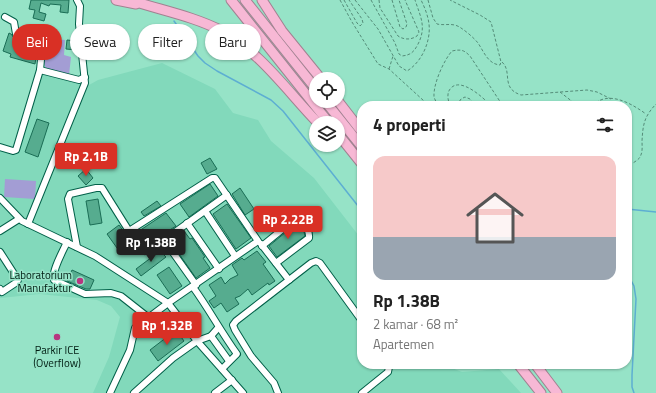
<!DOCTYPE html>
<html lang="id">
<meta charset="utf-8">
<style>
body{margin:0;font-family:"Titillium Web",sans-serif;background:#f2f2f2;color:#222;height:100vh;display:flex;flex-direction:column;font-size:15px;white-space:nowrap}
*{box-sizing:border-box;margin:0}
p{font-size:13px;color:#767676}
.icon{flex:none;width:22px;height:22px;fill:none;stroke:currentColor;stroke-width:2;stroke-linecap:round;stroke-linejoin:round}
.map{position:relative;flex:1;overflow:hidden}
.drawer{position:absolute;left:357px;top:101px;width:275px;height:268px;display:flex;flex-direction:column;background:#fff;border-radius:16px;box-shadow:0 1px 3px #0004}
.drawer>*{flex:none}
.top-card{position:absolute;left:12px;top:24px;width:285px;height:36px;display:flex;gap:8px}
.buttons{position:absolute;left:309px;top:72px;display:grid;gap:8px}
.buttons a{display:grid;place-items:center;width:36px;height:36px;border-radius:50%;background:#fff;box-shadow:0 1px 3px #0004;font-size:20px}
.price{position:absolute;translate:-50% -34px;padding:0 9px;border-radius:4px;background:#d93025;color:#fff;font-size:13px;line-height:26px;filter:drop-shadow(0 1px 2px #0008)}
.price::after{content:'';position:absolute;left:50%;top:24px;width:12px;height:9px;margin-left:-6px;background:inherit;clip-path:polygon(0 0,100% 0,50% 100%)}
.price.active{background:#222;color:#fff}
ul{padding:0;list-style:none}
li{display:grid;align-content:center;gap:8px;height:212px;padding:0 16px}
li+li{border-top:1px solid #e0e0e0}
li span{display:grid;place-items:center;height:124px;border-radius:12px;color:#555}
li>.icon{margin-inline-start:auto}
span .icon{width:72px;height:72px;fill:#fffc;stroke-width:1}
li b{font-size:17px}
h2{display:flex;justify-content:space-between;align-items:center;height:48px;padding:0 16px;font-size:17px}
.pill{padding:0 14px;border-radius:18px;background:#fff;box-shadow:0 1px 3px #0004;font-size:14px;line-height:36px}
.pill.active{background:#d93025;color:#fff}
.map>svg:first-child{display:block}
</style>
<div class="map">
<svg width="656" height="393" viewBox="0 0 656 393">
<rect width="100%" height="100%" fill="#96e3c7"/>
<path fill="#82d9bb" d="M 162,63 L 215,89 L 233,113 L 258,120 L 271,141 L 314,178 L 359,236 L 362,244 L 362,364 L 442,364 L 462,372 L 499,369 L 521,393 L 93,393 L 109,357 L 120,317 L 111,306 L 97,300 L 40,294 L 0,298 L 0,150 L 13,154 L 19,151 L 42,74 L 89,85 L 98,80 Z"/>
<g fill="#a39dd4">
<path d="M 44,38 L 65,40 L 64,55 L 71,57 L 69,75 L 46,69 L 44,63 Z"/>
<path d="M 5,179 L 36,181 L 35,199 L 4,197 Z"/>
</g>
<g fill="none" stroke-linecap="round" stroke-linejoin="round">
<g stroke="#5daed2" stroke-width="1.5">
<path d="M 174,21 L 198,56 L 205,63 L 217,71 L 271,100 L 283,111 L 362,211"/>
<path d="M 627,209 L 656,212"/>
<path d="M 627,273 L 634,286 L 636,299 L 632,375 L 632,387 L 634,393"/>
</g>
</g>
<g fill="#56ac8f" stroke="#1a6d55">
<path d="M 31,0 L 69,0 L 68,13 L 60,12 L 61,5 L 50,4 L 49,6 L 41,3 L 39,12 L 46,14 L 44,21 L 33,18 L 35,10 L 29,9 Z"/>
<path d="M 9,33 L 11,34 L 14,38 L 24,44 L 21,53 L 31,56 L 33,49 L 37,51 L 35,64 L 10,57 L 11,54 L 3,51 Z"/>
<path d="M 67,40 L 76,41 L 77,50 L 66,49 Z"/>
<path d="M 37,119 L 49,123 L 38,157 L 25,152 Z"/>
<path d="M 210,158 L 217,169 L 207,174 L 201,163 Z"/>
<path d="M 86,169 L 93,178 L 86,185 L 78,176 Z"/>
<path d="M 210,184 L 218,196 L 189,217 L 180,204 Z"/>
<path d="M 240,188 L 254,209 L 245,215 L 232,194 Z"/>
<path d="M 98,199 L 102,223 L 90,225 L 86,201 Z"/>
<path d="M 157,201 L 161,206 L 144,216 L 141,212 Z"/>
<path d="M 227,204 L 251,238 L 236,249 L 213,214 Z"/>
<path d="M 166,213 L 176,226 L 146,245 L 136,233 Z"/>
<path d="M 297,223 L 304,232 L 305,236 L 277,257 L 269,246 Z"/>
<path d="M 119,225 L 129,239 L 117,248 L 107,234 Z"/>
<path d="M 184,231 L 190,239 L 192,238 L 205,257 L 203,258 L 210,268 L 196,278 L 170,241 Z"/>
<path d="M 160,251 L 166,257 L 141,276 L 136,269 Z"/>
<path d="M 257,251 L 266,262 L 263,264 L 275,281 L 269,285 L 268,283 L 252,295 L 248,289 L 240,296 L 235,298 L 239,304 L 227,312 L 221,303 L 214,308 L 209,301 L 216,296 L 209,285 L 221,277 L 225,284 L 230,279 L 238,275 L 232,265 L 242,258 L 244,260 Z"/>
<path d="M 169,267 L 182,286 L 170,294 L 157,275 Z"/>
<path d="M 72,270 L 94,280 L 90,289 L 86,289 L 67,281 Z"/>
<path d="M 176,330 L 184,341 L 158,361 L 150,350 Z"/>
</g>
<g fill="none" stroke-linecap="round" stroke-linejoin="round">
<g stroke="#026049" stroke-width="8">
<g id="minor">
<path d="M 40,70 L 79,80 L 85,77"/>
<path d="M 0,147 L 13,151 L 16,150 L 40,70 L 42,49 L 16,34 L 14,22 L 5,17"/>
<path d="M 0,198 L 22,221 L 95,256 L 168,303 L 197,341 L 243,393"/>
<path d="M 205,211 L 235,256"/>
<path d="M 187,223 L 219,269"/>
<path d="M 28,224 L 85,83 L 79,24 L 80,6 L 77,0"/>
<path d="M 0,231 L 19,219"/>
<path d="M 129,231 L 145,251 L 164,240 L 196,285"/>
<path d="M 164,240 L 227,195"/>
<path d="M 67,242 C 63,251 51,272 54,280 L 85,294 L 111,293 L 121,296 L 149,318"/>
<path d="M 261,244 L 289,280"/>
<path d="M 262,246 L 295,219 L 298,218 C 304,222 310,231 309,238 L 276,263"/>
<path d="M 77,247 L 68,199 L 70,194 L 96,188 L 102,188 L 129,231 L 212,178 L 215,178 L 258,241 L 168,303 L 135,328 L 130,350 L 110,393"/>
<path d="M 0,252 L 18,280 L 17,282 L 2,292 L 0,289"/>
<path d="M 193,287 C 209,309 221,332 237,354 L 222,369"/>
<path d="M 211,336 L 229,361"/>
<path d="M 134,393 L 173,358 L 197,341 L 211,336 L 218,328"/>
<path d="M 215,393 L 232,380"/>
<path d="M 278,393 L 274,383 L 251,356 L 235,330 L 233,325 L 236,321 L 311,263 L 316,261 L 320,263 L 362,321"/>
<path d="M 362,393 L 388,372 L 389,367 L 385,364"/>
</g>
</g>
<g stroke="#a18291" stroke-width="11">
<g id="highway">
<path d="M 116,0 L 136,4"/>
<path d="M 130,0 C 160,10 193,16 222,31 C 261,53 288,92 318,123"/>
<path d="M 231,0 L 329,123"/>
<path d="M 245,0 L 316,89"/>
<path d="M 262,0 L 282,31 L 321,79"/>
<path d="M 325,101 L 362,147"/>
<path d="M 338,101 L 362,132"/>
<path d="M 338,134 L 362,164"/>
<path d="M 518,364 L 541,393"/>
<path d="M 535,364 L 557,393"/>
</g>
</g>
<g stroke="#548c78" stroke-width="1" stroke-dasharray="3 2" stroke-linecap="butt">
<path d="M 340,0 L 352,22 L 378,64 L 389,69 L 401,80 L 424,101 L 428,106"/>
<path d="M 344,0 L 357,23 L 360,26 L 363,23 L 362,19 L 349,0"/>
<path d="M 355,0 L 378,29 L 399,66 L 407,71 C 422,62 431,41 429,24 C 428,16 425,8 421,0"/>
<path d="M 371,0 L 395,43 L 399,54 L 402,56 C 410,55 413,53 417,46 C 427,28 421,18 415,0"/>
<path d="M 379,0 L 380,8 L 398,36 C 404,40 411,40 417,36 L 419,32 L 405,0"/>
<path d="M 392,0 L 400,27 L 403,29 L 406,27 L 407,24 L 399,0"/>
<path d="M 428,0 L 433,18 L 437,24 C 446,26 453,22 461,28 C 467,32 474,38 478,43 C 484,52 488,64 500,65 L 501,62 L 491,22 L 480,15 L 450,0"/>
<path d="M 502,62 C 513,72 500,88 521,95 L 587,90 L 597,92 L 611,99"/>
<path d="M 389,69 L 393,56"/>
<path d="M 560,92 L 578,106"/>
<path d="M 437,106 C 437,103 435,100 434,97 C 433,84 444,60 452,51 C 461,49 464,50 470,56 L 501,103 L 506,106"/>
<path d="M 450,106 C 448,100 446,93 451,88 C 461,77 484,98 491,106"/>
<path d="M 460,106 L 459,102 L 461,99 L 465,97 L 470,99 L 476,106"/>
<path d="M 592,106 C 608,89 632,104 646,114"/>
<path d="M 627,195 C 632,186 625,176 629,167 C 631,163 638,161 640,157 C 643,152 642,146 642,141 C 643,124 644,117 656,104"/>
</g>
<use href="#minor" stroke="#fff" stroke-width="6"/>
<use href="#highway" stroke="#f7b8d5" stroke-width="9"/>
</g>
<g fill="#b73680" stroke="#96e3c7" stroke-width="1.5">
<circle cx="80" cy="281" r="4"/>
<circle cx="57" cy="337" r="4"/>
</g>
<g text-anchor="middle" stroke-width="3" stroke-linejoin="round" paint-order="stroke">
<g font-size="11" fill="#001d13" stroke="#96e3c7" text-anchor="end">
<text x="72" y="279">Laboratorium<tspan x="72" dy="13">Manufaktur</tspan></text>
<text x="57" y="354" text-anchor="middle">Parkir ICE<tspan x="57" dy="13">(Overflow)</tspan></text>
</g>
</g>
</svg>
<div class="buttons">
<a><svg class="icon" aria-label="locate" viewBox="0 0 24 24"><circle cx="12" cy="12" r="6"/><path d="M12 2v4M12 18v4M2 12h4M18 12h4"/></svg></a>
<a><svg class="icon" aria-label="layers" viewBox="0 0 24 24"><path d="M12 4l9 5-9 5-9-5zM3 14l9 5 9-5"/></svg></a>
</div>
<b class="price" style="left:86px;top:177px">Rp 2.1B</b>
<b class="price" style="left:288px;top:240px">Rp 2.22B</b>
<b class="price active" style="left:151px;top:263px">Rp 1.38B</b>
<b class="price" style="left:167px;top:346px">Rp 1.32B</b>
<div class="top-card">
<a class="pill active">Beli</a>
<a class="pill">Sewa</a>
<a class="pill">Filter</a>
<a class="pill">Baru</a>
</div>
<section class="drawer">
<h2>4 properti<svg class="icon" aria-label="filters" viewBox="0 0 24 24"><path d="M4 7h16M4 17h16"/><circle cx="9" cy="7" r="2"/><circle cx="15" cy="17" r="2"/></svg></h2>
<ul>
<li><span style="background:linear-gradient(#f6c9c9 65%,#9aa5b1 0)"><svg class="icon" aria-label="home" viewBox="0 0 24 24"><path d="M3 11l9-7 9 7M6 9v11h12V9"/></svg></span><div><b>Rp 1.38B</b><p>2 kamar · 68 m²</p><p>Apartemen</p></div></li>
</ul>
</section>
</div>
